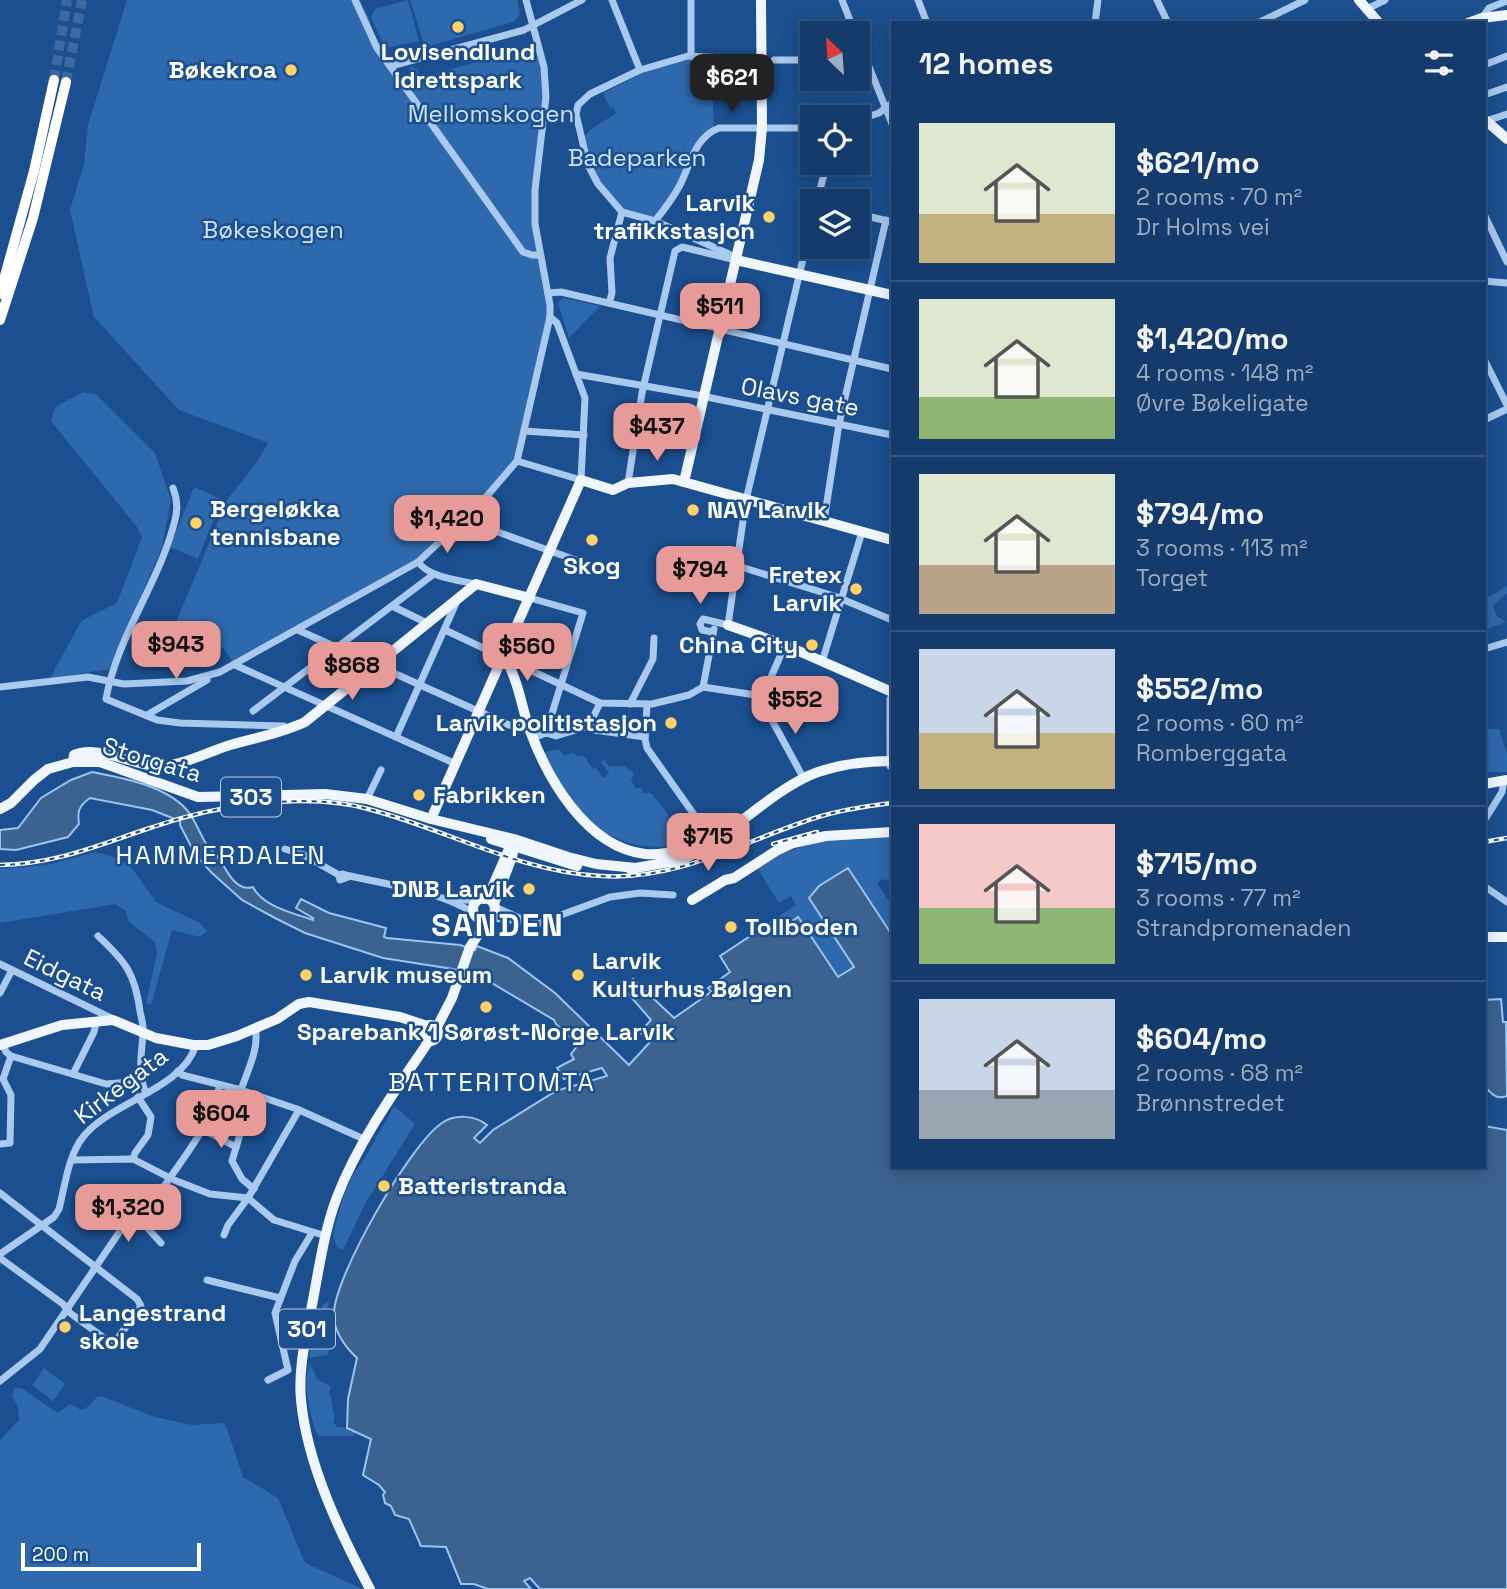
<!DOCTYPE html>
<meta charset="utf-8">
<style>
body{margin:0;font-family:"Space Grotesk",sans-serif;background:#214673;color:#f1f3f6;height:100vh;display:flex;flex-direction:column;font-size:26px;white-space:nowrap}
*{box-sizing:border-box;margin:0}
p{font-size:23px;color:#9dadc1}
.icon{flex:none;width:38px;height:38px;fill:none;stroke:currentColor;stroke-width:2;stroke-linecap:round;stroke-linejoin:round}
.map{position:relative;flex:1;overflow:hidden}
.panel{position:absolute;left:891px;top:21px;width:595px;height:1148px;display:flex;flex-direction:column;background:#143b6b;border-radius:0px;box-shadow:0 4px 18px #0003,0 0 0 2px #33557e}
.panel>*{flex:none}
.needle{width:46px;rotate:335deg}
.fabs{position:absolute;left:800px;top:21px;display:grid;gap:14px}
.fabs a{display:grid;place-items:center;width:70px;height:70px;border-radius:0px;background:#143b6b;box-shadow:0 4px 18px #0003,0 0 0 2px #33557e;font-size:35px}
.scale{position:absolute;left:21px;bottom:18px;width:180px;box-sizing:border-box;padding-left:7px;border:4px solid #fff;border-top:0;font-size:19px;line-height:24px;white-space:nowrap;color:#fff;-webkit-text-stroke:5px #1b4f8f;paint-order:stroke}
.price{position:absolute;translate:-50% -60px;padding:0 16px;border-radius:14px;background:#e69b98;color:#111;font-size:23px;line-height:46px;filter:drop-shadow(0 2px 4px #0008)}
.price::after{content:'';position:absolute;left:50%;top:42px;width:21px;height:16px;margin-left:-10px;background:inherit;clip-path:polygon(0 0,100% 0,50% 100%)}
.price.selected{background:#222;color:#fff}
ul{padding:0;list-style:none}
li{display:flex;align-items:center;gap:21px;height:175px;padding:0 28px}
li+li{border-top:2px solid #33557e}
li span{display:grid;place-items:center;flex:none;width:196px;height:140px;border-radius:0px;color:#555}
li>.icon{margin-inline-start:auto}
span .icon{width:84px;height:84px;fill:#fffc;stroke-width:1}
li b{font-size:30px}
h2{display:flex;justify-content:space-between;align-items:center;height:84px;padding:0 28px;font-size:30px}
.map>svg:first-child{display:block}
</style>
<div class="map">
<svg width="1507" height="1589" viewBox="0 0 1507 1589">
<rect width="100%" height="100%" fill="#1b4f8f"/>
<g fill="#2e69ad">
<path d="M 127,0 L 360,0 L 370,21 L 376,51 L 416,100 L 408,73 L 411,66 L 417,69 L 421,78 L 538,44 L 546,97 L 535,224 L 550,305 L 517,461 L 480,504 L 418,562 L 235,665 L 223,648 L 166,661 L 177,620 L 227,500 L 256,463 L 268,443 L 179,410 L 94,317 L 70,210 L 84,164 L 88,125 Z"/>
<path d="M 408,0 L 419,41 L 391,47 L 384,46 L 371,17 L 375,9 Z"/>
<path d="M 410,0 L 517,0 L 520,14 L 515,21 L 430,46 L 428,44 L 428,46 L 425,47 Z"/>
<path d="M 692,59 L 711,60 L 714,127 L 703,133 L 697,142 L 668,204 L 652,219 L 626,211 L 597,182 L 584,137 C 589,128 607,120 616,113 L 613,107 L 610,108 L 603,93 L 652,69 Z"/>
<path d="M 563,298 L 600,306 L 569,338 L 558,303 Z"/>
<path d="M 83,392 L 97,395 L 155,453 L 171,500 L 162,547 L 110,669 L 51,678 C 59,658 72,641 81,621 L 117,603 L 142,537 L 137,527 L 51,421 L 55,407 Z"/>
<path d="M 194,487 L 222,499 L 198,559 L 170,547 Z"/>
<path d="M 1507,586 L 1507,593 L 1493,606 L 1497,616 L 1506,622 L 1487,629 C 1490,616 1484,607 1484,594 L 1489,597 Z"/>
<path d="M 1484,729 L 1499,729 L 1507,754 L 1507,772 L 1484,772 Z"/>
<path d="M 559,749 L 564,756 L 571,753 L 579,756 L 584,756 L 593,769 L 596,768 L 603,778 L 609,773 L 601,762 L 604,760 L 609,766 L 624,766 L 634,773 L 631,780 L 635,788 L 641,788 L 643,793 L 651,793 L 667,813 L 671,823 L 679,822 L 680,835 L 674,846 C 603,853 575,811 544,755 L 546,752 Z"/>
<path d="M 892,835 L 892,882 L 882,879 L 877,883 L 892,906 L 892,935 L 848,868 L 809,898 L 854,967 L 838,978 L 798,918 L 785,926 L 779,916 L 796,905 L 791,896 L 779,903 L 757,868 C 797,840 845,838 892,835 Z"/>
<path d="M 95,852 L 117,858 L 131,867 L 156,902 L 200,923 L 207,931 L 200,937 L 172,930 L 151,1005 L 146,1003 L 157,953 L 155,942 L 128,921 L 126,911 L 115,904 L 0,923 L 0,869 L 47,865 Z"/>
<path d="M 394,1106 L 415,1124 L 365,1204 L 343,1250 L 337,1247 L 333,1235 L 342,1200 L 354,1173 L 365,1158 Z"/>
<path d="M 329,1301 L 326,1316 L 333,1336 L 325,1339 L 320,1335 L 329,1351 L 327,1355 L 309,1358 L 311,1345 L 315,1345 L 323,1305 Z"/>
<path d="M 310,1363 L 317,1379 L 331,1387 L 329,1392 C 333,1401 331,1408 335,1416 L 333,1422 L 337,1427 L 347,1428 L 350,1431 L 357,1431 L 353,1436 L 318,1436 C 310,1418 302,1381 310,1363 Z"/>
<path d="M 44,1368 L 65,1384 L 53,1401 L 32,1385 Z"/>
<path d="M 15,1388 L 21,1388 L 58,1413 L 70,1404 L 79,1409 L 85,1409 L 96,1398 L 101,1396 L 155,1417 L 192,1425 L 223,1423 L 226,1426 L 243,1477 L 278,1498 L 305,1563 L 363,1589 L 0,1589 L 0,1440 L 19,1420 L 18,1408 L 12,1395 Z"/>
</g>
<g fill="#3c6290" stroke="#9cc4f0" stroke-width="2">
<path d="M 92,772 C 123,778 170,786 190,814 C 196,823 200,833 205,842 C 210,850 218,855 222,863 C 228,874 238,892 253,887 C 262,906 293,913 313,920 L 313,918 L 296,908 L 301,899 L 329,913 L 386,928 L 384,937 L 387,938 L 460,945 L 475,950 L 477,946 L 508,958 L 555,993 L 629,1065 L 650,1042 L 640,1032 L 651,1020 L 624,989 L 633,979 L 674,1018 L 711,992 L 708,988 L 730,972 L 720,956 L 767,925 L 780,918 L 786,926 L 798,917 L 838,977 L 854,967 L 809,898 L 819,886 L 848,868 L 892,935 L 892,1167 L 1239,1167 L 1243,1170 L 1248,1170 L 1249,1167 L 1484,1167 L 1484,1126 L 1507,1130 L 1507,1589 L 540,1589 L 530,1578 L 524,1581 L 531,1589 L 488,1589 L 474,1584 L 461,1584 L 446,1547 L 421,1546 L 409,1519 L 395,1515 L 391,1506 L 385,1503 L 383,1495 L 385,1492 L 379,1485 L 363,1475 L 371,1439 L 347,1428 L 348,1399 L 357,1358 C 345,1347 332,1329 334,1312 C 336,1274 410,1144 442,1123 C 455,1114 475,1115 487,1125 L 474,1138 L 480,1143 L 493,1130 L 556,1091 L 607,1076 L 602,1068 L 564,1079 L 557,1068 L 574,1059 L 571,1054 L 578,1045 L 556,1024 L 554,1020 L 485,979 L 453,969 L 383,958 L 305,933 L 275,918 L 242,900 L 212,873 L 196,856 L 180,825 L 180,821 L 152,810 L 90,798 C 79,806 77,811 79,824 L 68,837 L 16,850 L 0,849 L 0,830 L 18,828 L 41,798 L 71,780 Z"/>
<path d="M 1501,999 L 1503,1022 L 1506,1022 L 1507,1096 C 1496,1100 1492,1094 1484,1086 L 1484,1000 Z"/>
</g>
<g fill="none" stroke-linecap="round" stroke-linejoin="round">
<g stroke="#3d69a0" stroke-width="10" stroke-dasharray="10 5" stroke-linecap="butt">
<path d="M 54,80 L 67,0"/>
<path d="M 66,82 L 82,0"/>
</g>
<g stroke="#a9c9ee" stroke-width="7">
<path d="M 355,0 L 377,48 L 523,252 L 532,255 L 540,255"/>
<path d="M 612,0 L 640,70"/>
<path d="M 691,0 L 691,55"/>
<path d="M 842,0 L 855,33"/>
<path d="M 918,0 L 927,23"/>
<path d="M 1157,0 L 1168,23"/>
<path d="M 1367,9 L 1385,0"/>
<path d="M 1482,18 L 1489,8 L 1507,1"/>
<path d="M 1095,23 L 1098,0"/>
<path d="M 1258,23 L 1305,0"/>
<path d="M 858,39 L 892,124"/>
<path d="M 774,60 L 812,60"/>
<path d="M 1484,65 L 1507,56"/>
<path d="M 391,66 L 524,30 L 582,0"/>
<path d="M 1484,95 L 1507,87"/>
<path d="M 858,120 L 879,113 L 892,103"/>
<path d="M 1486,121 L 1507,114"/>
<path d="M 817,201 L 827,163"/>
<path d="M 858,214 L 892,222"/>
<path d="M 1484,214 L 1507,262"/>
<path d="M 655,221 C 664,210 673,198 680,185 C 691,163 695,137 719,128 L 812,128"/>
<path d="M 736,260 L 729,254 L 655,221 L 622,212 L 598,184 L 588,165 L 576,114 L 578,105 L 590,94 L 640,70 L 688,56 L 761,60"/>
<path d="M 1484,281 L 1507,283"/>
<path d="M 548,293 L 561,292 L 892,369"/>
<path d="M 609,303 L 612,293 L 610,258 L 622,212"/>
<path d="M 1484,359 L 1507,405"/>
<path d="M 576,374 L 697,395 L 892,435"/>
<path d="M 1484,420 L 1507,409"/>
<path d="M 524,431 L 584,435"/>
<path d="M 517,461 L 581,480 L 585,398 L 557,323 L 550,317"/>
<path d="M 628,483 L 642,393 L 675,251 L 682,247 L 736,260"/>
<path d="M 173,488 C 177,498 178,509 175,520 C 160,582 117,636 106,699 L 157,720 L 180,723 L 284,726 L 287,730"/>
<path d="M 466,519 L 470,522 L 584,563"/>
<path d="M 824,521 L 839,424 L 886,220"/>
<path d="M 418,562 C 430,578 458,580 476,584"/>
<path d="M 738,566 L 837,597 L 892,620"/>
<path d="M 530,598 L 583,613 L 546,733"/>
<path d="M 392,606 L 429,624"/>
<path d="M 298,630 L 509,725 L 529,729"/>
<path d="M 445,630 L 600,703 L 652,704 L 689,695 L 703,687 L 762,696"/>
<path d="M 713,632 L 702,630 L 700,624 L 703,619 L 728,625 L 746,500 L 812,221"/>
<path d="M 785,645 L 761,700 L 804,779"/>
<path d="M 1484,649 L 1507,642"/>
<path d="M 822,662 L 862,532"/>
<path d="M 235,665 L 456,764"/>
<path d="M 0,687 L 88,677 L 124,684 L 187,681 L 220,672 L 418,562 L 480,504 L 517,461 L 550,317 L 550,305 L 535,224 L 535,190 L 546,97 L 544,67 L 526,0"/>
<path d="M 703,687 L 714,629"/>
<path d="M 630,704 L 653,659 L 654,638"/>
<path d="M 647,705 L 645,739 L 647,748 L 695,816 L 710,844"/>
<path d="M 253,711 L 434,574"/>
<path d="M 147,715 L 207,680"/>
<path d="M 589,726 L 594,730 L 645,737"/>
<path d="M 589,726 L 600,703"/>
<path d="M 890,728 L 890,699"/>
<path d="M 396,737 L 457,601"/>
<path d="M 533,738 L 546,733 L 556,736 L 589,726"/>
<path d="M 890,766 L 890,728 L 892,728"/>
<path d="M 367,799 L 381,770"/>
<path d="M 1484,821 L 1502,792 L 1504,780"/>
<path d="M 285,849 L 302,854 L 339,875"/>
<path d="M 351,876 L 340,880 L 339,876 L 342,874 C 385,885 435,889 474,913"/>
<path d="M 1484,886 L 1507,902"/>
<path d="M 454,900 L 478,900"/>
<path d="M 495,907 L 519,918"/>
<path d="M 491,918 L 539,923 L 610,897 L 640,893 L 673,895"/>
<path d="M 98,936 C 125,961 135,973 140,1011 C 141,1017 144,1026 143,1033 C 142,1052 137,1073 146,1093"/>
<path d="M 0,964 L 113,1019"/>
<path d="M 0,993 L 12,970"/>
<path d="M 3,1045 L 6,1052 L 11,1056 L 106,1084 L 142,1081"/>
<path d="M 178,1071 L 182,1075 L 241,1090 L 297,1109 L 366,1140"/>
<path d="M 73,1074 L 94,1032 L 96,1022"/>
<path d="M 241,1090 C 247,1072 260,1047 255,1028"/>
<path d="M 252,1094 L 232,1161 L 242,1179 L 254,1189"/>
<path d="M 204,1130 L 236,1147"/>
<path d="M 0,1144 L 10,1143 L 11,1095 L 3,1079 L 11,1056"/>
<path d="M 133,1159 L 135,1153 L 148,1135 L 151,1117 L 138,1097"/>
<path d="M 72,1160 L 133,1159 L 174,1180 L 210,1194 L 248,1198 L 274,1220 L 326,1236"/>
<path d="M 0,1193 L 137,1299 L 141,1306 L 115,1342 L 111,1343 L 70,1313 L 63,1304 L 0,1258"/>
<path d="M 133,1212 L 161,1243"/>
<path d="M 224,1235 L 228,1225 L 248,1198 L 299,1110"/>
<path d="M 0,1254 L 54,1217 L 59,1209 C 65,1186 68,1156 83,1137 C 110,1102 182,1090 196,1045"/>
<path d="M 207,1280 L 280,1298"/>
<path d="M 268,1380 L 288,1370 L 275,1313 L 295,1261 L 312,1233"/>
<path d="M 0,1381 L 40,1349 L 133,1212 C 142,1200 156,1196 165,1185 C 190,1148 208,1129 220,1085"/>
</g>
<g stroke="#f0f6ff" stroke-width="10">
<path d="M 1359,0 L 1379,23"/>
<path d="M 1468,23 L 1482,18 L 1507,15"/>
<path d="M 1484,119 L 1507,139"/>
<path d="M 736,260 L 892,295"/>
<path d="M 684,482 L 759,160 L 762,128 L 761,0"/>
<path d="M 728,625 L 785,645 L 892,692"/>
<path d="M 504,657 C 518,678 521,705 529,728 C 547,778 586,847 645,854 C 663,856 686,849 704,846"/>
<path d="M 73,762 L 74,755 C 96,744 135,766 159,766 C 181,766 206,753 227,746 C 253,738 280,734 305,722 L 476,584 L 530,598"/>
<path d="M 1484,784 L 1507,780"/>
<path d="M 0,809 L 11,803 L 34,780 L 48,769 L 73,762 L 100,762 L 198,797 L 325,794 L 367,799 L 431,819 L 514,839 L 568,857 L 596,864 L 636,868"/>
<path d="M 431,819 L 581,480 L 613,490 L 628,483 L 673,479 L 892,540"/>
<path d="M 491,839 L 577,866"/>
<path d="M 630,869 L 681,860 L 696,853 C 734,831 778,786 818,772 C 842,764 867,761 892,761"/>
<circle cx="484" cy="909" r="11"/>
<path d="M 484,899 L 492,888 L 512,842"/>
<path d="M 692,900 L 725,880 L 734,878 L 776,851 L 793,843 L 826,836 L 892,832"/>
<path d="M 494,904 L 512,857 L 515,842"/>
<path d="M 1484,937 L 1507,937"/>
<circle cx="430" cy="1033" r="8"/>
<path d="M 436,1029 L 452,998 L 470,947 L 488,920"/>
<path d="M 0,1045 L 62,1025 L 113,1020 L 156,1038 L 193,1045 L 208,1045 L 237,1036 L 277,1019 L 299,1004 L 309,1002 L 400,1017 L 427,1026"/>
<path d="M 370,1589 C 340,1533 307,1464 301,1400 C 298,1368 306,1337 312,1305 C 319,1269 324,1231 337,1197 C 358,1142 396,1089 429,1041"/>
</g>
<g stroke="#fff" stroke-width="10">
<path d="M 0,294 L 34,171 L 54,80"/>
<path d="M 0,320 L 33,218 L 66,82"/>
</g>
<g stroke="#fff" stroke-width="4.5">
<g id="rail">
<path d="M 1484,842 L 1507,838"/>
<path d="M 773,844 L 817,832"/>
<path d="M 0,865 C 58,864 100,844 153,827 C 193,813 236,804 278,802 C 307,800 339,801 368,809 C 446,829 519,872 601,876 C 679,881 743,841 815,818 C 840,810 866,806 892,803"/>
</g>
</g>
<use href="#rail" stroke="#1b4f8f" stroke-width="2" stroke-dasharray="5" stroke-linecap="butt"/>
</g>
<g fill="#ffd166" stroke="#1b4f8f" stroke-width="2.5">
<circle cx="458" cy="27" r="7"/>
<circle cx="291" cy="70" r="7"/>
<circle cx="769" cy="217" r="7"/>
<circle cx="693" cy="510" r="7"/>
<circle cx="196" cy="523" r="7"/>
<circle cx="592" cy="540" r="7"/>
<circle cx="856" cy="589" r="7"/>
<circle cx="812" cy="645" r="7"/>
<circle cx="671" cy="723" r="7"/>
<circle cx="419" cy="795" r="7"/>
<circle cx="529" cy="889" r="7"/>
<circle cx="731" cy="927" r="7"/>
<circle cx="306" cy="975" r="7"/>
<circle cx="578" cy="975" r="7"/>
<circle cx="486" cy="1007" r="7"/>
<circle cx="384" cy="1186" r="7"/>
<circle cx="65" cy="1327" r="7"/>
</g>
<g text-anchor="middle" stroke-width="5" stroke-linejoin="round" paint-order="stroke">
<g fill="#1b4f8f" stroke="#bbcadd" stroke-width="2">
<rect x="221" y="777.5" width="60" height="39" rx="5"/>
<rect x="279" y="1309.5" width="56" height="39" rx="5"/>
</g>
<g font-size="23" font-weight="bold" fill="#fff">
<text x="251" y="805">303</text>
<text x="307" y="1337">301</text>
</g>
<g font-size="24" font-weight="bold" fill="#fff" stroke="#1b4f8f" text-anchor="start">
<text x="458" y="60" text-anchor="middle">Lovisendlund<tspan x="458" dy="28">idrettspark</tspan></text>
<text x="277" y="78" text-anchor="end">Bøkekroa</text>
<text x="755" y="211" text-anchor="end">Larvik<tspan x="755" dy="28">trafikkstasjon</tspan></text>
<text x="210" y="517">Bergeløkka<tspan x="210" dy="28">tennisbane</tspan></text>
<text x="707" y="518">NAV Larvik</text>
<text x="592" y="574" text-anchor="middle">Skog</text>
<text x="842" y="583" text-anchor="end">Fretex<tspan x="842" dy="28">Larvik</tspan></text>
<text x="798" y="653" text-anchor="end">China City</text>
<text x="657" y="731" text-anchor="end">Larvik politistasjon</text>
<text x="433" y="803">Fabrikken</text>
<text x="515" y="897" text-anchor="end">DNB Larvik</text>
<text x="745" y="935">Tollboden</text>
<text x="592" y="969">Larvik<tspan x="592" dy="28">Kulturhus Bølgen</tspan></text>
<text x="320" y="983">Larvik museum</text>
<text x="486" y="1040" text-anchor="middle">Sparebank 1 Sørøst-Norge Larvik</text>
<text x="398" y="1194">Batteristranda</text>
<text x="79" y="1321">Langestrand<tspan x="79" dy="28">skole</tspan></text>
</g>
<g font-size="24" fill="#cfe3fa" stroke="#1b4f8f">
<text x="491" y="122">Mellomskogen</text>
<text x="637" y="166">Badeparken</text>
<text x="273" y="238">Bøkeskogen</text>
</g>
<g font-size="24" fill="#fff" stroke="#1b4f8f">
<text transform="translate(800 397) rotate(11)" y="8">Olavs gate</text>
<text transform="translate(152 760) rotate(17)" y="8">Storgata</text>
<text transform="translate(65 975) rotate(26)" y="8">Eidgata</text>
<text transform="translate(121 1086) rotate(-37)" y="8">Kirkegata</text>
</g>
<g font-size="26" letter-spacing="2" fill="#fff" stroke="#1b4f8f">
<text x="221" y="864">HAMMERDALEN</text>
<text x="492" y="1091">BATTERITOMTA</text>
</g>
<g font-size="32" font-weight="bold" letter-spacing="2" fill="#fff" stroke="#1b4f8f">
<text x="498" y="936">SANDEN</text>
</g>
</g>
</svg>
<div class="fabs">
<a><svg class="needle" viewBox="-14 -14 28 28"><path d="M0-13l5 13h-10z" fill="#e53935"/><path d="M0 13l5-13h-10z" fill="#9dadc1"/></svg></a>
<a><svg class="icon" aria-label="locate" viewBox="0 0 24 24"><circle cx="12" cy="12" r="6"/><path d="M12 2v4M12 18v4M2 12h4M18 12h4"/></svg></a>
<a><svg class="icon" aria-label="layers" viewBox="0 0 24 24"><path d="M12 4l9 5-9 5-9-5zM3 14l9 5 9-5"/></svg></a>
</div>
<div class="scale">200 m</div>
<b class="price selected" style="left:732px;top:114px">$621</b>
<b class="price" style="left:720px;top:343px">$511</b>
<b class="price" style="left:657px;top:463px">$437</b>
<b class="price" style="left:447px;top:555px">$1,420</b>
<b class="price" style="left:700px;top:606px">$794</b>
<b class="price" style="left:176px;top:681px">$943</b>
<b class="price" style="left:527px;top:683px">$560</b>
<b class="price" style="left:352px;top:702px">$868</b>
<b class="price" style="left:795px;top:736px">$552</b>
<b class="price" style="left:708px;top:873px">$715</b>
<b class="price" style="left:221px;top:1150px">$604</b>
<b class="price" style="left:128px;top:1244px">$1,320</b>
<section class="panel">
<h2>12 homes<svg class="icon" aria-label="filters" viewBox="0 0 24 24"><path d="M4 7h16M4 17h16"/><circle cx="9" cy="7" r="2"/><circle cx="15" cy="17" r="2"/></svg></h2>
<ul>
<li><span style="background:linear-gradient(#dfe7d0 65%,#c2b280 0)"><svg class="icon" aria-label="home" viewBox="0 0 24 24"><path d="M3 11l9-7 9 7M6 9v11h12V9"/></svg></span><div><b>$621/mo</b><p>2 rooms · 70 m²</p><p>Dr Holms vei</p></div></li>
<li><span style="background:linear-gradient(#dfe7d0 70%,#8fb573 0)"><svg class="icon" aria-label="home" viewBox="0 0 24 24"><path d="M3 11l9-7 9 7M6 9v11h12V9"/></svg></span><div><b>$1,420/mo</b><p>4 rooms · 148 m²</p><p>Øvre Bøkeligate</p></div></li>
<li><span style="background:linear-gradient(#dfe7d0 65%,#b9a48a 0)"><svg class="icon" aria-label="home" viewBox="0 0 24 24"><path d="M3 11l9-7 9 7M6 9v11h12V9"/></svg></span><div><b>$794/mo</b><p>3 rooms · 113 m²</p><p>Torget</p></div></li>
<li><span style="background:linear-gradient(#c9d6e8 60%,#c2b280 0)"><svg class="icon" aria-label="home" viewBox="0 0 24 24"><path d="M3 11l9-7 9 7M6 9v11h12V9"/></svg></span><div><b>$552/mo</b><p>2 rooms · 60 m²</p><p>Romberggata</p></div></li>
<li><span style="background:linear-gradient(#f6c9c9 60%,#8fb573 0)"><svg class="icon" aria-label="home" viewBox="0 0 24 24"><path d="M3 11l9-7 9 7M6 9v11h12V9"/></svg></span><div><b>$715/mo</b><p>3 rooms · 77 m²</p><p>Strandpromenaden</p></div></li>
<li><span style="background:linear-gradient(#c9d6e8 65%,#9aa5b1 0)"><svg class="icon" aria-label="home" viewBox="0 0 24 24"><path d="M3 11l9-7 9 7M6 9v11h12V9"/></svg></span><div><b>$604/mo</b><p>2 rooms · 68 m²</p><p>Brønnstredet</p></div></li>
</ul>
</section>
</div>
